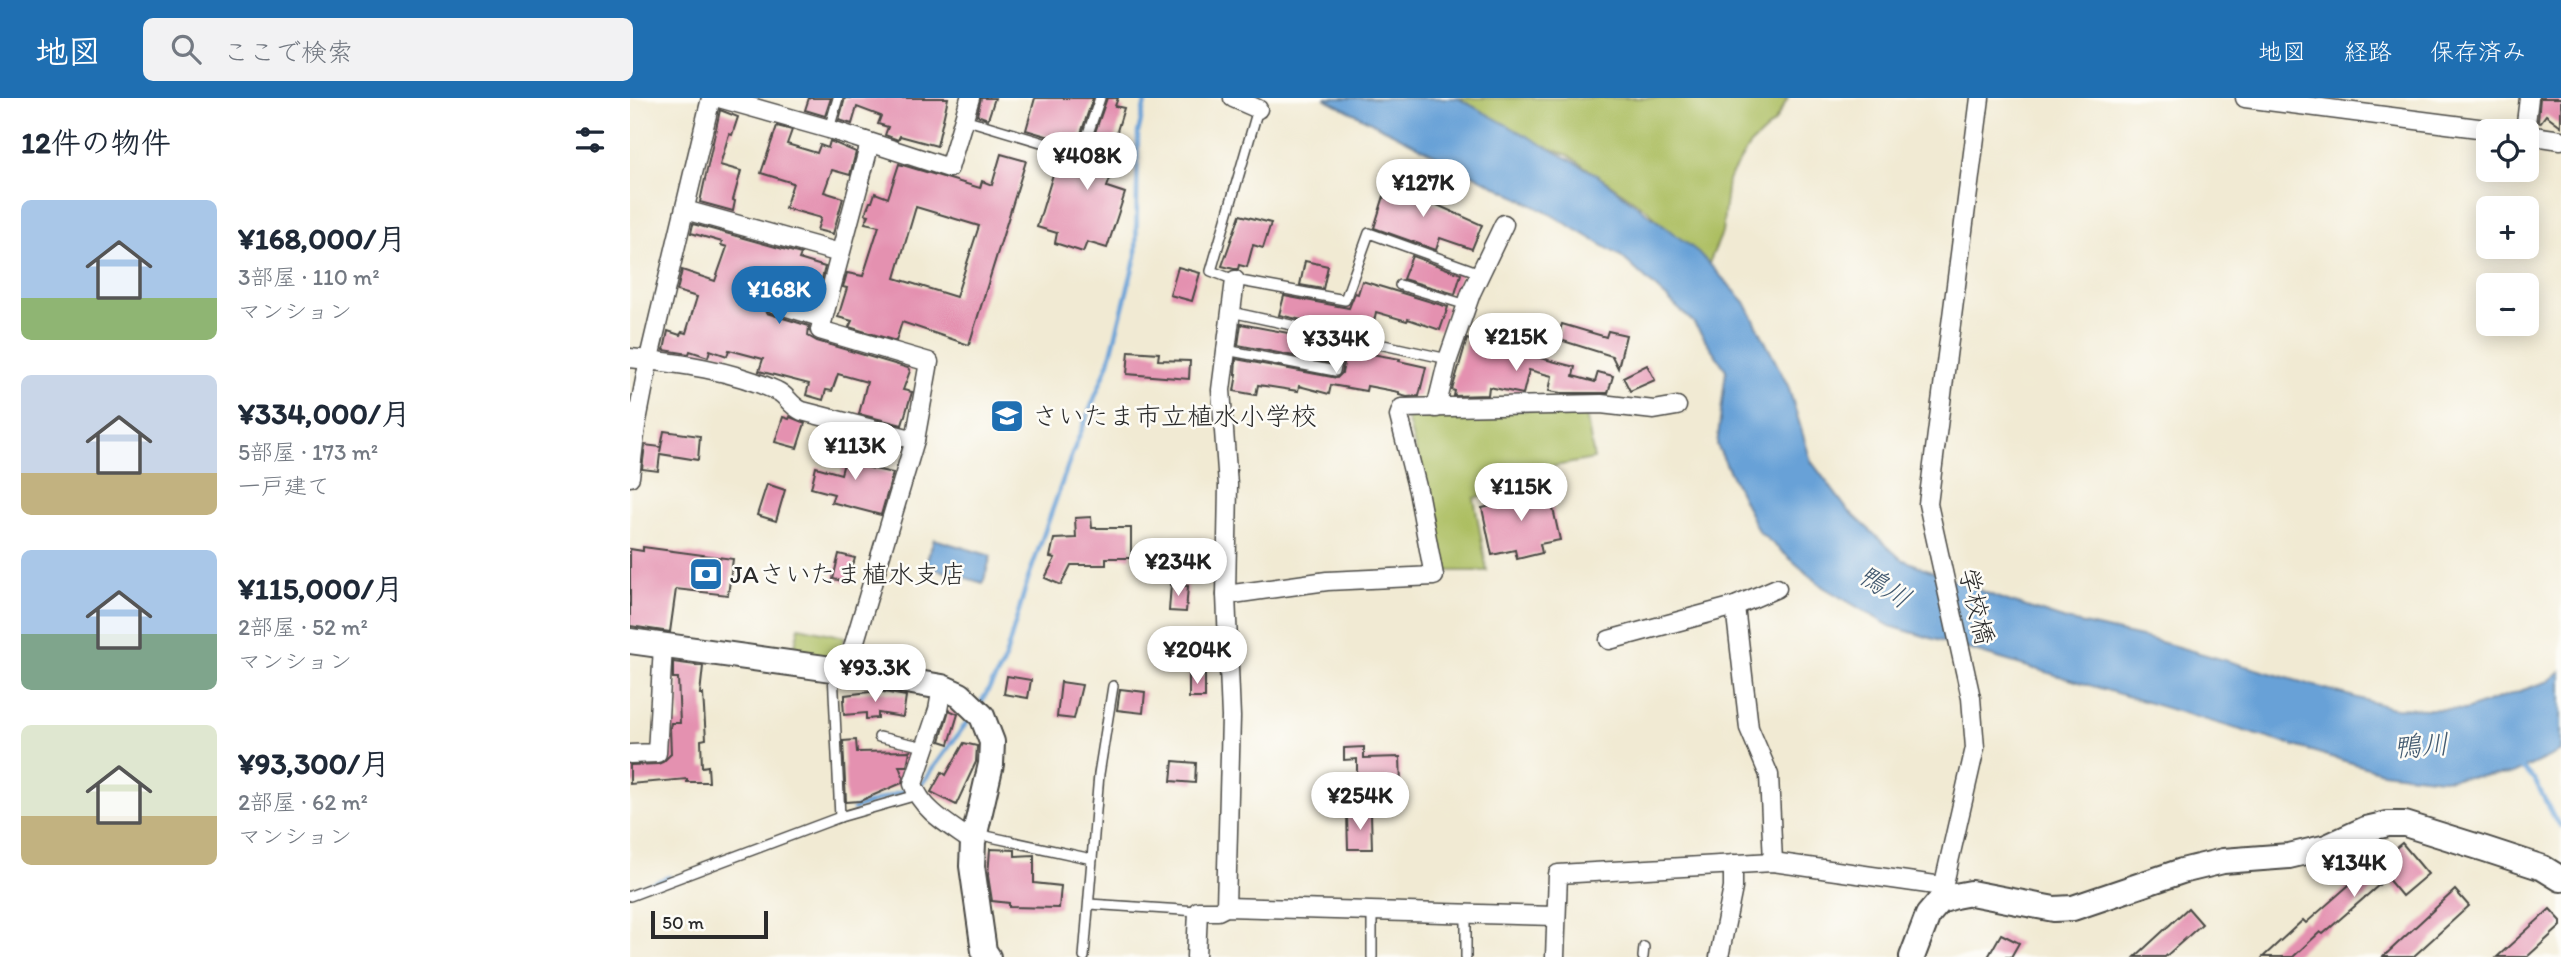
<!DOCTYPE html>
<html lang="ja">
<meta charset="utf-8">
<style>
body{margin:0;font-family:Itim,"Klee One",sans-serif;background:#f2f2f3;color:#1f2937;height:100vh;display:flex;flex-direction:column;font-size:26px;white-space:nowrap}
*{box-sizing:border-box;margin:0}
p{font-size:23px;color:#747a83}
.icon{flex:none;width:38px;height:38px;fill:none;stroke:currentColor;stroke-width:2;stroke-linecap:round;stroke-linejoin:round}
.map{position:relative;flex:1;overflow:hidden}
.details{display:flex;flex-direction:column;background:#fff;width:630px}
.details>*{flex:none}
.fabs{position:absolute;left:1846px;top:21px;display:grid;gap:14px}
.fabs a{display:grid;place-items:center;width:63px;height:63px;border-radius:10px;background:#fff;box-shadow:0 4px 18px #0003;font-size:35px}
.scale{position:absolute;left:21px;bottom:18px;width:117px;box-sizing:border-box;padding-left:7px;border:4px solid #2b2b2b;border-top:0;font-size:19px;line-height:24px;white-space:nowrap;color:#2b2b2b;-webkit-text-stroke:5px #fdfcf7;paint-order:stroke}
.price{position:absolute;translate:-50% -60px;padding:0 16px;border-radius:24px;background:#fff;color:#222;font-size:23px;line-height:46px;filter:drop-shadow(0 2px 4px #0008)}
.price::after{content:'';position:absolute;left:50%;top:42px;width:21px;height:16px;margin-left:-10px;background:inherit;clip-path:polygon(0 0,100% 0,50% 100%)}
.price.current{background:#1f6fb2;color:#fff}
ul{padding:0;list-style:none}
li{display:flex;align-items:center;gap:21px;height:175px;padding:0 21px}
li span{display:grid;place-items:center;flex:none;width:196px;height:140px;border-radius:10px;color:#555}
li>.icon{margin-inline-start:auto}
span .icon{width:84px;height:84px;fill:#fffc;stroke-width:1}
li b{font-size:30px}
h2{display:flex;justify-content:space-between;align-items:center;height:84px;padding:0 21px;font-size:30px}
header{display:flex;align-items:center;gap:42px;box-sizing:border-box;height:98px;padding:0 35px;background:#1f6fb2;color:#fff}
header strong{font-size:33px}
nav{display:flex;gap:38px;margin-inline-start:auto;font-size:24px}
.search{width:490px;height:63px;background:#f2f2f3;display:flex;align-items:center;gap:18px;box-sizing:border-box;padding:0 24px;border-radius:10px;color:#747a83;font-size:26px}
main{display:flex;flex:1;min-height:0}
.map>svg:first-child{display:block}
</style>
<header>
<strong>地図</strong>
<div class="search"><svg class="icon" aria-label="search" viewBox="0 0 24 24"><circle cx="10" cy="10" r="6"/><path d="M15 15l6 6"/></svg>ここで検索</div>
<nav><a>地図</a><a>経路</a><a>保存済み</a></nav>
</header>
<main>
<section class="details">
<h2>12件の物件<svg class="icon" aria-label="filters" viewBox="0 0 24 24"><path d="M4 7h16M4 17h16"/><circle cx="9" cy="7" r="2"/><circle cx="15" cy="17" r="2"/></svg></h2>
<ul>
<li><span style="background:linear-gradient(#a9c7e8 70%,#8fb573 0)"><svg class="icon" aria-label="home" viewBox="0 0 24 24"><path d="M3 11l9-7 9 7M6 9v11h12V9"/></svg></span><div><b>¥168,000/月</b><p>3部屋 · 110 m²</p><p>マンション</p></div></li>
<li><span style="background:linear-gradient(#c9d6e8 70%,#c2b280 0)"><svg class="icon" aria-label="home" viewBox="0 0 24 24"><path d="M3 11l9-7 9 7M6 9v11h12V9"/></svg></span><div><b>¥334,000/月</b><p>5部屋 · 173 m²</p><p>一戸建て</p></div></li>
<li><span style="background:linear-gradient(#a9c7e8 60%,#7fa58c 0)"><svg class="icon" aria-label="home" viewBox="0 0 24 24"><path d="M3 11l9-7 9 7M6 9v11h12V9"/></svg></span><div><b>¥115,000/月</b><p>2部屋 · 52 m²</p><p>マンション</p></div></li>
<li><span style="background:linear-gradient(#dfe7d0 65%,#c2b280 0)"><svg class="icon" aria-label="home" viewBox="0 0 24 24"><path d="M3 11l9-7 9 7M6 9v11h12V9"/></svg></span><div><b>¥93,300/月</b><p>2部屋 · 62 m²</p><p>マンション</p></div></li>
</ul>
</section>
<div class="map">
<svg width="1931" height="859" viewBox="0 0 1931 859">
<rect width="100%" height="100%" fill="#fdfcf7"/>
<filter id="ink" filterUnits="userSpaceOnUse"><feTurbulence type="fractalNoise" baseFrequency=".0143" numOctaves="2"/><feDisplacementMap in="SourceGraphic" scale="14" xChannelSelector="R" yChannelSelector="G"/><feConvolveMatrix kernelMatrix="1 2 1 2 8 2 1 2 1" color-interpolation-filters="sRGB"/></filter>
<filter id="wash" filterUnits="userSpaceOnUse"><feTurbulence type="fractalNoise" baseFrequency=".00686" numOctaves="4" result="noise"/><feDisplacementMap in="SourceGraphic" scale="28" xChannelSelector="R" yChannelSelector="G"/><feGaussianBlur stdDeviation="1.57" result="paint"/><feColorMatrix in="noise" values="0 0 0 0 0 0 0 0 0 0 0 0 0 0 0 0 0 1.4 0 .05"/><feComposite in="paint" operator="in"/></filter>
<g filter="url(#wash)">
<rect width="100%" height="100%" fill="#f1ead3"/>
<g fill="#acbe61" stroke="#6c7446" stroke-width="2">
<path d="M 822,0 L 1158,0 L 1144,25 L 1119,48 L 1098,82 L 1092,135 L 1074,177 L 1019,113 L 964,75 L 938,57 L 885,37 Z"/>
<path d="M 944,309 L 955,310 L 964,361 L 897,373 L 900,388 L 844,400 L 857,473 L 809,473 L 801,411 L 777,319 Z"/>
<path d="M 169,529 L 215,539 L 207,564 L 163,556 Z"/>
</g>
<g fill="#67a1d7" stroke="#496681" stroke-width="2">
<path d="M 694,0 L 828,0 L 964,75 L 1068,154 L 1115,204 L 1158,288 L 1181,363 L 1217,411 L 1271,461 L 1369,500 L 1436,522 L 1520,541 L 1763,610 L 1835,612 L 1919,583 L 1931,573 L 1931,653 L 1883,676 L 1811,681 L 1752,674 L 1260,528 L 1193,489 L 1128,433 L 1087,347 L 1096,272 L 1063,224 L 992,159 L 920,116 Z"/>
<path d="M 304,441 L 361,458 L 353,485 L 295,468 Z"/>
</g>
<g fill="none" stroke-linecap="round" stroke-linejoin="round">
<g stroke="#67a1d7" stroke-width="4.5">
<path d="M 350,606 L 373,567 L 398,481 L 442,356 L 479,264 L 506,158 L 508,35 L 516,0"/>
<path d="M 1889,668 L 1905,682 L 1924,720 L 1931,728"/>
<path d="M 290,688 L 341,619"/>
<path d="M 224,711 L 279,691"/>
<path d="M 0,793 L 39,779"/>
</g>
</g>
<g id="blocks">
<g fill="#e491b0" fill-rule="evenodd">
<path d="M 179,0 L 201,0 L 195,18 L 175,12 Z"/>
<path d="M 215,0 L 318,0 L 307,48 L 270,38 L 268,42 L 255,37 L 258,29 L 248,26 L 251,18 L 227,9 L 222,26 L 209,22 Z"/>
<path d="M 351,0 L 365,0 L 358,21 L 347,17 Z"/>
<path d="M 405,0 L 463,0 L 447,47 L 396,32 Z"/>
<path d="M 477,0 L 488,0 L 485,8 L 494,10 L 480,56 L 488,58 L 477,89 L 495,95 L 477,150 L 457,144 L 453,154 L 425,145 L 427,135 L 407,129 L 424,73 L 449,80 Z"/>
<path d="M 1910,0 L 1931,0 L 1931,28 L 1916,17 L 1910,25 L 1908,23 Z"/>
<path d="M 90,12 L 108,19 L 102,37 L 99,36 L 90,67 L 111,73 L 103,102 L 105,103 L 103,113 L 70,104 Z"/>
<path d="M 147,28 L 162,32 L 157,46 L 187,55 L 190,47 L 198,50 L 200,43 L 226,54 L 220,77 L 202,72 L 194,94 L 213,100 L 203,136 L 187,132 L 191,120 L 155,110 L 163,85 L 131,75 Z"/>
<path d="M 371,56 L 396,63 L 339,247 L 272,224 L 266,243 L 219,229 L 222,223 L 208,219 L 217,190 L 213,189 L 217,175 L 233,178 L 249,128 L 235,125 L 239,117 L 235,116 L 240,104 L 242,104 L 245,95 L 258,100 L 269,66 L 350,90 L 352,83 L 362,87 ZM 286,109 L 349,128 L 326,199 L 265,180 Z"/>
<path d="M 759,82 L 800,97 L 798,103 L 852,127 L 842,151 L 810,140 L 806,152 L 744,130 Z"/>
<path d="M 610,117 L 641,125 L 633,150 L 623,147 L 617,169 L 609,167 L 608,171 L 604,171 L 592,168 Z"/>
<path d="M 63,126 L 171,156 L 169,161 L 195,169 L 189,192 L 186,199 L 183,198 L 181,205 L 138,193 L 132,196 L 129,207 L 137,215 L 179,228 L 178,238 L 187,243 L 278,270 L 280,273 L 273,292 L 282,294 L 272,327 L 229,316 L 237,284 L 208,276 L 202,293 L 196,292 L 193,302 L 176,297 L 179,286 L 129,273 L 133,261 L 99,252 L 97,258 L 80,252 L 78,259 L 60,253 L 59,256 L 34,252 L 38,233 L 50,237 L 52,234 L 56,235 L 67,199 L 47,193 L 52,172 L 85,183 L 97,149 L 91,147 L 92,144 L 61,135 Z"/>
<path d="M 782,158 L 831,176 L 825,196 L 773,181 Z"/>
<path d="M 675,163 L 698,168 L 693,191 L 670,187 Z"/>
<path d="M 548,169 L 570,175 L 562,203 L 540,197 Z"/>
<path d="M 732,183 L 818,209 L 810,232 L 778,221 L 777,223 L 746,214 L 741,237 L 649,217 L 654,198 L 719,210 L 725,195 L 728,196 Z"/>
<path d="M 611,226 L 705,244 L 700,265 L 608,247 Z"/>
<path d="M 932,226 L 976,239 L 978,233 L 996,237 L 988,270 L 982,258 L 927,241 Z"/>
<path d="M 837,241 L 945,269 L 943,278 L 965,284 L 968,274 L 983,278 L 978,295 L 931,295 L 919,293 L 922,278 L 899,272 L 893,296 L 859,289 L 858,297 L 824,298 L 825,293 L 822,292 Z"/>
<path d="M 718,247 L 738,251 L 736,255 L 770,261 L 769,263 L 796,269 L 789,298 L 777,299 L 769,297 L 769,294 L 737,288 L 736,293 L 701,287 L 699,296 L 669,288 L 668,293 L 628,287 L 626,297 L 604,293 L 607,276 L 605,276 L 606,261 L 707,280 L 712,275 Z"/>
<path d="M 499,253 L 529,255 L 528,262 L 560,263 L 559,281 L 497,276 Z"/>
<path d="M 1017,267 L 1025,282 L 1000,293 L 993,279 Z"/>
<path d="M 153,319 L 159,321 L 160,319 L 175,325 L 167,350 L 145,344 Z"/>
<path d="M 34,333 L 70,338 L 68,362 L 30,356 L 28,373 L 12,371 L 15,347 L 31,349 L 30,354 Z"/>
<path d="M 220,343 L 237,348 L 235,354 L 239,355 L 235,369 L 263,375 L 251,417 L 201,404 L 204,396 L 181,390 L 186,369 L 211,376 Z"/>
<path d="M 137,386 L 155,392 L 146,423 L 127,417 Z"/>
<path d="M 903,389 L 905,400 L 920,397 L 930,442 L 910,446 L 912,455 L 887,461 L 885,452 L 862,457 L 852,410 L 870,406 L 867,397 Z"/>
<path d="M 461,419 L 462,430 L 501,430 L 501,460 L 476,460 L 476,467 L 441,467 L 431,487 L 415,480 L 425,460 L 420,459 L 424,441 L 446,440 L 445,420 Z"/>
<path d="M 13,449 L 103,461 L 98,497 L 46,491 L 40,534 L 0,528 L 0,451 L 13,453 Z"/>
<path d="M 209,456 L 225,460 L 218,484 L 203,481 Z"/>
<path d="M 541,486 L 558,488 L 556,514 L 539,513 Z"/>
<path d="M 43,564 L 73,568 L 70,596 L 73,596 L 76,641 L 71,642 L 72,669 L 78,668 L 79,684 L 57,684 L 57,681 L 0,686 L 0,667 L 28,666 L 33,664 L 41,656 L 40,630 L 41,625 L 50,625 L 48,580 L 43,580 Z"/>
<rect x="559" y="577" width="16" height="23"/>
<path d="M 377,578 L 401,582 L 398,600 L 374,596 Z"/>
<path d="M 431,584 L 452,587 L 444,621 L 427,619 Z"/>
<path d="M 490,591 L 515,594 L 513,615 L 487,612 Z"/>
<path d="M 248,593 L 276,598 L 273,619 L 248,615 L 248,620 L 236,621 L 236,615 L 214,617 L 213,602 L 215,602 L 215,597 Z"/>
<path d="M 319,612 L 328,616 L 319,646 L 310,643 Z"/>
<path d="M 226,642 L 227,654 L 280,653 L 277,668 L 269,668 L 273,679 L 272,685 L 230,703 L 216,704 L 213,643 Z"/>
<path d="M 334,645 L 347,648 L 346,664 L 326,707 L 301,694 L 312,674 L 316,677 Z"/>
<path d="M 734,649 L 734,660 L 770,659 L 771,687 L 727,687 L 727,661 L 714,662 L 714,650 Z"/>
<path d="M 543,663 L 566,665 L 565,685 L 541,683 Z"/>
<path d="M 717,716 L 741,716 L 742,751 L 718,751 Z"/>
<path d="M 1772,745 L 1798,776 L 1772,798 L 1757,780 L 1693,836 L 1690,834 L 1663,859 L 1633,859 L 1673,822 L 1676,825 L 1736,772 L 1737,774 Z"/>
<path d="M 360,751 L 385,752 L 385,758 L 404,757 L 404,785 L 431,788 L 429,810 L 379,809 L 379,805 L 362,803 L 358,778 Z"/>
<path d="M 1825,792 L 1839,808 L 1783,859 L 1753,859 Z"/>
<path d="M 1558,810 L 1572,826 L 1535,859 L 1505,859 Z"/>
<path d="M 1920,811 L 1931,823 L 1931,828 L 1897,859 L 1867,859 Z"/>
<path d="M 1371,836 L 1389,845 L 1381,859 L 1358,859 Z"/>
</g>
</g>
</g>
<g filter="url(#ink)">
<use href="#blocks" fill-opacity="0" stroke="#494844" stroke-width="2"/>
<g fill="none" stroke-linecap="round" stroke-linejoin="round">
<g stroke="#494844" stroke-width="12">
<g id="lane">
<path d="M 628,11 L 581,173 L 605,182 L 715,202 L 739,135 L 850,175"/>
<path d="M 334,21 L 451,56 L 470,0"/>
<path d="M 199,31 L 208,0"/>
<path d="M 770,187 L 837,207"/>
<path d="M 601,214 L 818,261"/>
<path d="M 596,252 L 705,273 L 713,238"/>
<path d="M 203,574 L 210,719"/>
<path d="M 249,639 L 295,649"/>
<path d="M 347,736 L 462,761"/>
<path d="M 0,798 L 210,719 L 287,697"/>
<path d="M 459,806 L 568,813"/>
<path d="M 454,859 L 469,676 L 483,588"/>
<path d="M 742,859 L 742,815"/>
<path d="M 836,859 L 836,817"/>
<path d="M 1013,859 L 1014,849"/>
</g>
</g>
<g stroke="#494844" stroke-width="21">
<g id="street">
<path d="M 89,0 L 199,31 L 319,70 L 340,0"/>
<path d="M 603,0 L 628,11"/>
<path d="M 1615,0 L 1871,33"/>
<path d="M 1895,33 L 1899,0"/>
<path d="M 1897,37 L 1931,42"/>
<path d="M 55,112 L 210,155"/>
<path d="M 140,204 L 193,220"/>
<path d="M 0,260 C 49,265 102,272 147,293 C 157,297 159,307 172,313 L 285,342"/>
<path d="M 806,310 L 818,261 L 841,195 L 874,126"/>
<path d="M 0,379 L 6,328 L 20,256 L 81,0"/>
<path d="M 596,497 L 697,483 L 804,478 L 788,393 L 769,318 L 772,310 L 971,306 L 1024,312 L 1047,308"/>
<path d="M 1105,508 L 1119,630 L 1139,677 L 1143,764"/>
<path d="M 979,542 L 1105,508 L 1147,490"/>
<path d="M 216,573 L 285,342 L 299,264 L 190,232 L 240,45"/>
<path d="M 312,589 L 308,612 L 283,686 C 292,713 321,728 343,744"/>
<path d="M 0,656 L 27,655 L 33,548"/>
<path d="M 1310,803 L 1345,650 L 1341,600 L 1298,406 L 1350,0"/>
<path d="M 596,809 L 601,619 L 596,497 L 598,387 L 591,292 L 605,182"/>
<path d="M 566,859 L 568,813 L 588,813 L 596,809 L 925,818"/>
<path d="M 925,859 L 928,776 L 1143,764 L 1312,788"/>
<path d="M 1089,859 L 1103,790 L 1103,766"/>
</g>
</g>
<g stroke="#494844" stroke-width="28">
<g id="secondary">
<path d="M 0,543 L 216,573 L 312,589 L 330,597 L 352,618 L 362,644 L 361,666 L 343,744 L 342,768 L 354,853 L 358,859"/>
<path d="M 1282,859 L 1298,817 L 1310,803 L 1325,798 L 1341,795 L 1424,811 L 1443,810 L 1552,773 L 1593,763 L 1659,758 L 1697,749 L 1736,731 L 1758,726 L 1775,726 L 1855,751 L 1913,770 L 1931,781"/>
</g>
</g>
<use href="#lane" stroke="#fff" stroke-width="9"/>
<use href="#street" stroke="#fff" stroke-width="18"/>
<use href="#secondary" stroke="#fff" stroke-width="24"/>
</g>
</g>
<defs>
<g id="school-square" transform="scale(1.75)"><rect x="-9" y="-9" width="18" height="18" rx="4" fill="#1f6fb2" stroke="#fdfcf7"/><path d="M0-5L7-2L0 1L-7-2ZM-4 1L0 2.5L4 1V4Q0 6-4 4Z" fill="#fff"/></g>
<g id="bank-square" transform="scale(1.75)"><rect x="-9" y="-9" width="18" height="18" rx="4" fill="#1f6fb2" stroke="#fdfcf7"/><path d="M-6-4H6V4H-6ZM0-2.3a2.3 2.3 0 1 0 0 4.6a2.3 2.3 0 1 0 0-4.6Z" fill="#fff"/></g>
</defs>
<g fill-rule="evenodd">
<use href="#school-square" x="377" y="318"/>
<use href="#bank-square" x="76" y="476"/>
</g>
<g text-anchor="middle" stroke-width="5" stroke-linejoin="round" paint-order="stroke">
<g font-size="26" fill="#2b2b2b" stroke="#fdfcf7" text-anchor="start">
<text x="402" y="327">さいたま市立植水小学校</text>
<text x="100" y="485">JAさいたま植水支店</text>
</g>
<g font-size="26" fill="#2b2b2b" stroke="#fdfcf7">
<text transform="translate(1347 508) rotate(77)" y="9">学校橋</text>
</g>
<g font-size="28" font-style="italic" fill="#435a70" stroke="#fdfcf7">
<text transform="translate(1255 488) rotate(32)" y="10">鴨川</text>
<text transform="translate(1791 647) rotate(-4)" y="10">鴨川</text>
</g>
</g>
</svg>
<div class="fabs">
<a><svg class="icon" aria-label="locate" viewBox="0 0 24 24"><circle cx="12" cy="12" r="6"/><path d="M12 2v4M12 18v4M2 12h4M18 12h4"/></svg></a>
<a>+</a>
<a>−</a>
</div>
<div class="scale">50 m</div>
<b class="price" style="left:457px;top:94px">¥408K</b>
<b class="price" style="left:793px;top:121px">¥127K</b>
<b class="price current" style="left:149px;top:228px">¥168K</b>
<b class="price" style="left:886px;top:275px">¥215K</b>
<b class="price" style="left:706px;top:277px">¥334K</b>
<b class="price" style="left:225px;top:384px">¥113K</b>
<b class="price" style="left:891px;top:425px">¥115K</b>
<b class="price" style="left:548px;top:500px">¥234K</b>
<b class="price" style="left:567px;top:588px">¥204K</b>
<b class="price" style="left:245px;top:606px">¥93.3K</b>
<b class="price" style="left:730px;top:734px">¥254K</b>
<b class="price" style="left:1724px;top:801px">¥134K</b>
</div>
</main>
